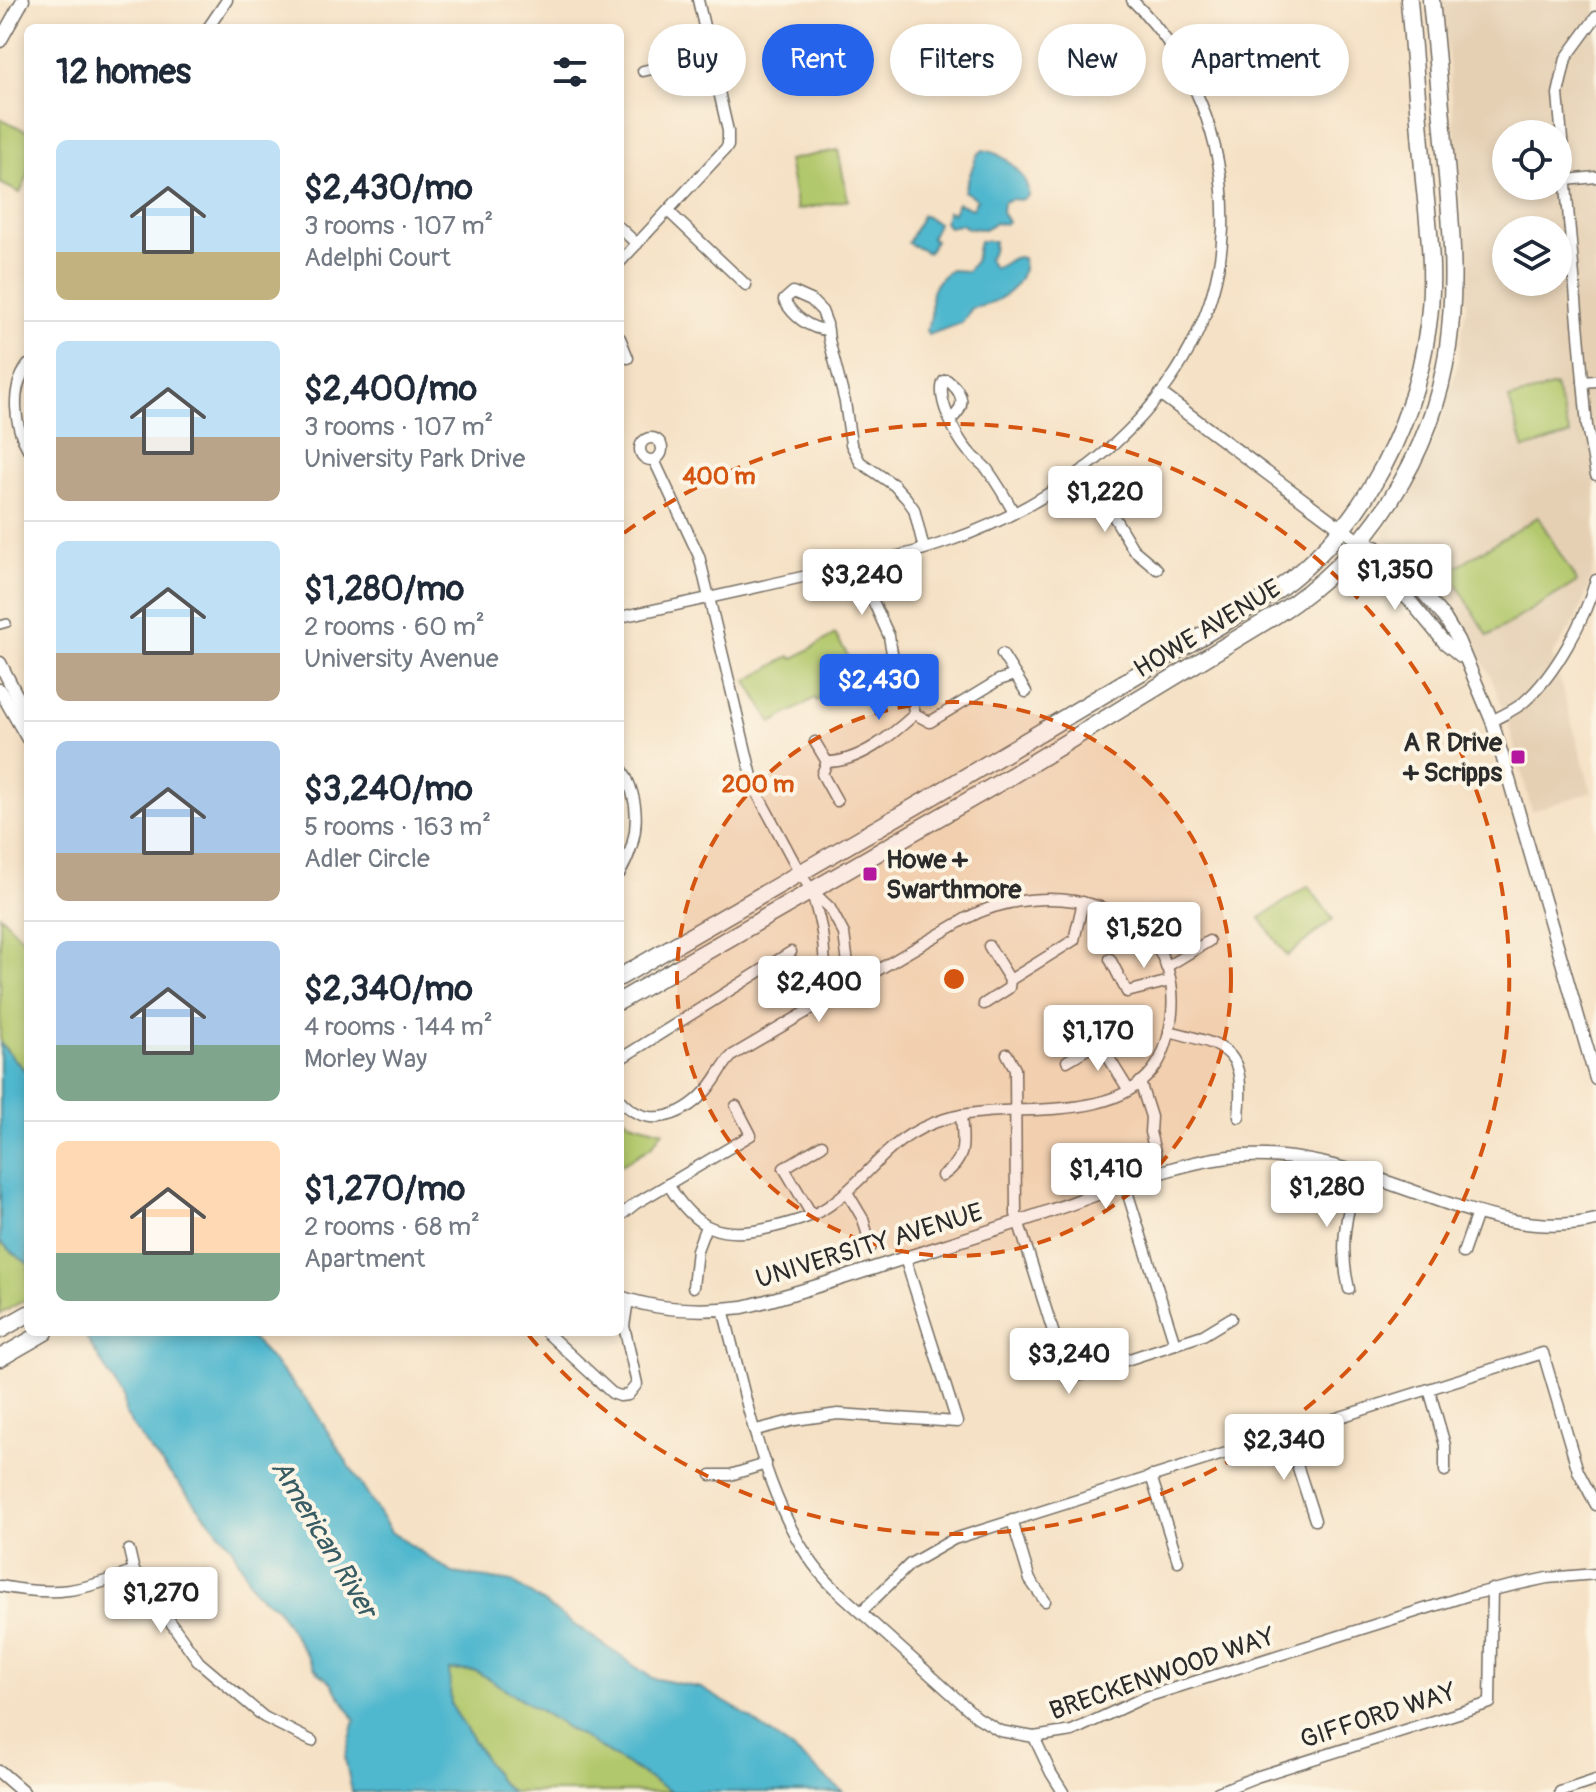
<!DOCTYPE html>
<meta charset="utf-8">
<style>
body{margin:0;font-family:Pangolin,sans-serif;background:#f2f2f3;color:#1f2937;height:100vh;display:flex;flex-direction:column;font-size:30px;white-space:nowrap}
*{box-sizing:border-box;margin:0}
p{font-size:26px;color:#747a83}
.icon{flex:none;width:44px;height:44px;fill:none;stroke:currentColor;stroke-width:2;stroke-linecap:round;stroke-linejoin:round}
.map{position:relative;flex:1;overflow:hidden}
.panel{position:absolute;left:24px;top:24px;width:600px;height:1312px;display:flex;flex-direction:column;background:#fff;border-radius:12px;box-shadow:0 4px 12px #0003}
.panel>*{flex:none}
.top-card{position:absolute;left:648px;top:24px;width:760px;height:72px;display:flex;gap:16px}
.fabs{position:absolute;left:1492px;top:120px;display:grid;gap:16px}
.fabs a{display:grid;place-items:center;width:80px;height:80px;border-radius:50%;background:#fff;box-shadow:0 4px 12px #0003;font-size:40px}
.price{position:absolute;translate:-50% -68px;padding:0 18px;border-radius:8px;background:#fff;color:#222;font-size:26px;line-height:52px;filter:drop-shadow(0 2px 4px #0008)}
.price::after{content:'';position:absolute;left:50%;top:48px;width:24px;height:18px;margin-left:-12px;background:inherit;clip-path:polygon(0 0,100% 0,50% 100%)}
.price.current{background:#2563eb;color:#fff}
ul{padding:0;list-style:none}
li{display:flex;align-items:center;gap:24px;height:200px;padding:0 32px}
li+li{border-top:2px solid #e0e1e3}
li span{display:grid;place-items:center;flex:none;width:224px;height:160px;border-radius:12px;color:#555}
li>.icon{margin-inline-start:auto}
span .icon{width:96px;height:96px;fill:#fffc;stroke-width:1}
li b{font-size:34px}
h2{display:flex;justify-content:space-between;align-items:center;height:96px;padding:0 32px;font-size:34px}
.pill{padding:0 28px;border-radius:36px;background:#fff;box-shadow:0 4px 12px #0003;font-size:28px;line-height:72px}
.pill.current{background:#2563eb;color:#fff}
.map>svg:first-child{display:block}
</style>
<div class="map">
<svg width="1596" height="1792" viewBox="0 0 1596 1792">
<rect width="100%" height="100%" fill="#fcf5e5"/>
<filter id="ink" filterUnits="userSpaceOnUse"><feTurbulence type="fractalNoise" baseFrequency=".0125" numOctaves="2"/><feDisplacementMap in="SourceGraphic" scale="16" xChannelSelector="R" yChannelSelector="G"/><feConvolveMatrix kernelMatrix="1 2 1 2 8 2 1 2 1" color-interpolation-filters="sRGB"/></filter>
<filter id="wash" filterUnits="userSpaceOnUse"><feTurbulence type="fractalNoise" baseFrequency=".006" numOctaves="4" result="noise"/><feDisplacementMap in="SourceGraphic" scale="32" xChannelSelector="R" yChannelSelector="G"/><feGaussianBlur stdDeviation="1.8" result="paint"/><feColorMatrix in="noise" values="0 0 0 0 0 0 0 0 0 0 0 0 0 0 0 0 0 1.4 0 .05"/><feComposite in="paint" operator="in"/></filter>
<g filter="url(#wash)">
<rect width="100%" height="100%" fill="#f5e1c5"/>
<path fill="#e5d0b4" fill-rule="evenodd" d="M 1443,0 L 1596,0 L 1595,558 L 1587,592 L 1576,620 L 1552,655 L 1592,792 L 1532,811 L 1509,726 L 1492,679 L 1467,631 L 1433,587 L 1384,536 L 1385,529 L 1415,481 L 1440,425 L 1456,370 L 1466,308 L 1466,256 ZM 1506,134 L 1558,134 L 1558,186 L 1506,186 ZM 1506,230 L 1558,230 L 1558,282 L 1506,282 Z"/>
<g fill="#b2c86c" stroke="#6e7a4c" stroke-width="2">
<path d="M 0,118 L 28,132 L 28,176 L 20,193 L 0,183 Z"/>
<path d="M 838,150 L 848,200 L 797,210 L 788,160 Z"/>
<path d="M 1555,386 L 1570,435 L 1524,449 L 1509,399 Z"/>
<path d="M 1538,517 L 1577,582 L 1488,636 L 1449,571 Z"/>
<path d="M 835,634 L 860,676 L 817,701 L 815,698 L 772,723 L 747,681 L 790,656 L 793,659 Z"/>
<path d="M 1308,886 L 1333,919 L 1287,956 L 1260,918 Z"/>
<path d="M 0,915 L 28,944 L 28,1074 L 0,1043 Z"/>
<path d="M 620,1115 L 630,1122 L 663,1131 L 651,1147 L 620,1166 Z"/>
<path d="M 0,1242 L 28,1264 L 28,1298 L 0,1314 Z"/>
<path d="M 448,1670 L 476,1671 L 671,1792 L 512,1792 L 498,1780 L 451,1705 Z"/>
</g>
<g fill="#50b7ce" stroke="#3e717c" stroke-width="2">
<path d="M 983,150 C 1002,152 1030,175 1028,196 L 1021,200 L 1012,199 L 1003,202 L 1002,212 L 1008,222 L 1005,224 L 995,223 L 984,229 L 966,228 L 963,224 L 949,227 L 944,222 L 948,211 L 953,213 L 958,203 L 972,209 L 977,199 L 964,191 L 977,155 Z"/>
<path d="M 922,215 L 938,223 L 931,238 L 935,240 L 928,253 L 908,243 Z"/>
<path d="M 979,241 L 994,241 L 993,252 L 988,259 L 994,268 C 1006,266 1010,254 1023,258 C 1027,287 996,305 972,308 L 962,323 L 928,335 L 926,330 C 940,308 917,292 951,270 L 967,271 L 975,261 Z"/>
<path d="M 0,1043 L 28,1074 L 28,1264 L 0,1242 Z"/>
<path d="M 83,1332 L 239,1332 L 256,1342 L 311,1405 L 391,1532 L 453,1573 L 513,1582 L 652,1678 L 701,1688 L 740,1711 L 792,1749 L 843,1792 L 671,1792 L 476,1671 L 449,1670 L 451,1705 L 498,1780 L 512,1792 L 352,1792 L 345,1758 L 355,1720 L 332,1684 L 315,1669 L 277,1608 L 255,1592 L 231,1546 L 151,1451 L 124,1414 L 123,1398 Z"/>
</g>
</g>
<g filter="url(#ink)">
<g fill="none" stroke-linecap="round" stroke-linejoin="round">
<g stroke="#726b61" stroke-width="10">
<path id="pedestrian" d="M 0,625 L 7,623"/>
</g>
<g stroke="#726b61" stroke-width="13">
<g id="minor">
<path d="M 1596,17 L 1566,58 L 1558,94 L 1587,426 L 1596,475"/>
<path d="M 208,28 L 227,0"/>
<path d="M 643,71 L 711,55"/>
<path d="M 1566,180 L 1596,177"/>
<path d="M 668,211 L 746,285"/>
<path d="M 620,228 L 637,244"/>
<path d="M 620,262 L 728,146 L 728,131 L 698,0"/>
<path d="M 828,330 C 809,329 793,316 784,300 L 793,292 L 811,300 L 822,311 L 827,324 L 829,340 L 845,402 L 851,444 L 860,462 L 894,485 L 906,498 L 914,509 L 924,549"/>
<path d="M 620,338 L 628,358"/>
<path d="M 28,365 C 10,389 14,425 28,449"/>
<path d="M 1583,382 L 1596,381"/>
<path d="M 950,420 C 967,407 964,393 947,380 L 944,381 C 935,397 957,438 968,451 C 974,457 981,463 987,469 C 997,483 1006,498 1014,513"/>
<circle cx="651" cy="449" r="11"/>
<path d="M 654,460 L 699,556 L 755,789 L 800,873 L 812,891 L 830,908 L 844,934 L 851,986"/>
<path d="M 1085,468 L 1133,549 L 1157,569"/>
<path d="M 620,617 C 687,603 754,588 820,573 C 864,564 907,556 949,541 C 1085,494 1216,381 1223,229 C 1226,143 1193,60 1132,0"/>
<path d="M 1002,654 L 1026,692"/>
<path d="M 915,714 L 930,722 L 999,680 L 1015,675"/>
<path d="M 1492,721 C 1502,715 1515,710 1524,702 C 1556,674 1584,621 1596,580"/>
<path d="M 815,742 L 827,762 C 860,762 892,735 915,714 L 908,687 L 894,664 L 889,636 L 873,601 L 861,564"/>
<path d="M 827,762 L 822,774 L 837,801"/>
<path d="M 620,766 C 642,801 640,838 620,873"/>
<path d="M 812,891 C 815,907 822,924 823,941 C 825,961 825,978 830,997"/>
<path d="M 1110,959 L 1127,992 L 1170,981"/>
<path d="M 1166,967 L 1209,941"/>
<path d="M 1010,980 L 1074,940 L 1083,902"/>
<path d="M 984,1004 L 1009,988 L 1010,980 L 989,946"/>
<path d="M 1169,1031 C 1230,1047 1245,1048 1239,1117"/>
<path d="M 1007,1054 L 1015,1069 L 1016,1214 L 1068,1379 L 1203,1335 L 1231,1318"/>
<path d="M 620,1059 L 791,952"/>
<path d="M 1067,1061 L 1099,1042 L 1128,1089"/>
<path d="M 1140,1082 L 1151,1117 L 1150,1132 L 1156,1156"/>
<path d="M 620,1100 C 649,1132 687,1115 711,1085 C 719,1075 723,1064 733,1055 L 965,919 C 1043,876 1182,900 1172,1013 C 1170,1032 1165,1055 1153,1070 C 1108,1127 1006,1100 945,1119 C 886,1137 875,1173 830,1205 C 813,1217 794,1222 774,1227 C 722,1240 696,1231 668,1184"/>
<path d="M 942,1176 C 968,1159 963,1143 961,1115"/>
<path d="M 1125,1185 L 1175,1344"/>
<path d="M 847,1192 L 863,1219 L 871,1247"/>
<path d="M 812,1215 L 784,1168 L 822,1145"/>
<path d="M 620,1216 L 635,1204 L 751,1135 L 736,1106"/>
<path d="M 1463,1253 L 1477,1213"/>
<path d="M 693,1287 L 697,1250 L 706,1226"/>
<path d="M 1349,1289 C 1339,1247 1345,1213 1360,1173"/>
<path d="M 723,1309 C 746,1395 768,1524 833,1587 L 977,1717 L 1000,1731 L 1034,1737 L 1072,1731 L 1143,1698 L 1469,1595 L 1547,1578 L 1596,1574"/>
<path d="M 546,1332 L 612,1393 L 620,1396 L 628,1395 L 637,1384 L 624,1326 L 628,1300"/>
<path d="M 1429,1389 L 1445,1445 L 1445,1471"/>
<path d="M 756,1430 L 795,1420 L 838,1414 L 957,1422 L 905,1258"/>
<path d="M 1287,1434 L 1315,1520"/>
<path d="M 711,1475 L 730,1475 L 766,1464"/>
<path d="M 1151,1476 L 1178,1561"/>
<path d="M 1012,1520 L 1030,1580 L 1045,1601"/>
<path d="M 129,1550 L 134,1571"/>
<path d="M 0,1586 C 56,1597 82,1591 134,1571 L 199,1662 L 264,1717 L 312,1741"/>
<path d="M 861,1612 L 910,1564 L 954,1539 L 1543,1353 L 1578,1471 L 1596,1505"/>
<path d="M 1034,1737 L 1051,1773 L 1063,1792"/>
<path d="M 1218,1792 L 1256,1777 L 1490,1703 L 1492,1589"/>
<path d="M 1560,1792 L 1596,1780"/>
</g>
</g>
<g stroke="#726b61" stroke-width="15">
<g id="tertiary">
<path d="M 0,41 L 23,0"/>
<path d="M 1161,394 L 1361,543 L 1376,547 L 1415,584 L 1444,617 L 1458,640 L 1492,721 L 1596,1079"/>
<path d="M 1361,543 L 1366,560 L 1411,602 L 1444,642 L 1461,656"/>
<path d="M 0,663 L 28,718"/>
<path d="M 0,690 L 28,739"/>
<path d="M 620,1297 C 660,1311 701,1312 743,1307 C 789,1296 833,1281 877,1267 C 935,1248 993,1231 1050,1211 C 1108,1191 1181,1159 1242,1156 C 1282,1154 1324,1162 1362,1174 C 1438,1197 1515,1239 1596,1220"/>
<path d="M 0,1772 L 23,1792"/>
</g>
</g>
<g stroke="#726b61" stroke-width="19">
<g id="primary">
<path d="M 620,977 L 940,792 L 1259,602 C 1355,542 1413,437 1428,326 C 1435,278 1429,229 1424,181 C 1419,121 1414,60 1409,0"/>
<path d="M 620,1001 L 1011,776 L 1276,615 C 1368,557 1433,455 1448,347 C 1456,289 1452,233 1447,176 C 1442,117 1437,59 1431,0"/>
<path d="M 0,1330 L 28,1314"/>
<path d="M 0,1358 L 45,1332"/>
</g>
</g>
<use href="#pedestrian" stroke="#fff" stroke-width="7"/>
<use href="#minor" stroke="#fff" stroke-width="10"/>
<use href="#tertiary" stroke="#fff" stroke-width="12"/>
<use href="#primary" stroke="#fff" stroke-width="16"/>
</g>
</g>
<circle cx="954" cy="979" r="277" fill="#d5540f" fill-opacity=".12"/>
<g fill="none" stroke="#d5540f" stroke-width="4" stroke-dasharray="14 10">
<circle cx="954" cy="979" r="277"/>
<path d="M624 533A555 555 0 1 1 526 1332"/>
</g>
<g fill="#b5179e" stroke="#fcf5e5" stroke-width="3">
<rect x="1510" y="749" width="16" height="16" rx="4"/>
<rect x="862" y="866" width="16" height="16" rx="4"/>
</g>
<g text-anchor="middle" stroke-width="8" stroke-linejoin="round" paint-order="stroke">
<g font-size="26" fill="#2b2b2b" stroke="#fcf5e5">
<text transform="translate(1207 628) rotate(-31)" y="9">HOWE AVENUE</text>
<text transform="translate(869 1245) rotate(-17)" y="9">UNIVERSITY AVENUE</text>
<text transform="translate(1162 1673) rotate(-19)" y="9">BRECKENWOOD WAY</text>
<text transform="translate(1378 1715) rotate(-18)" y="9">GIFFORD WAY</text>
</g>
<g font-size="26" font-weight="bold" fill="#2b2b2b" stroke="#fcf5e5" text-anchor="end">
<text x="1502" y="751">A R Drive<tspan x="1502" dy="30">+ Scripps</tspan></text>
<text x="886" y="868" text-anchor="start">Howe +<tspan x="886" dy="30">Swarthmore</tspan></text>
</g>
<g font-size="28" font-style="italic" fill="#385c64" stroke="#fcf5e5">
<text transform="translate(325 1538) rotate(59)" y="10">American River</text>
</g>
</g>
<circle cx="954" cy="979" r="12" fill="#d5540f" stroke="#fcf5e5" stroke-width="4"/>
<g font-size="24" text-anchor="middle" font-weight="bold" fill="#d5540f" stroke="#fcf5e5" stroke-width="8" stroke-linejoin="round" paint-order="stroke">
<text x="719" y="484">400 m</text>
<text x="758" y="792">200 m</text>
</g>
</svg>
<div class="fabs">
<a><svg class="icon" aria-label="locate" viewBox="0 0 24 24"><circle cx="12" cy="12" r="6"/><path d="M12 2v4M12 18v4M2 12h4M18 12h4"/></svg></a>
<a><svg class="icon" aria-label="layers" viewBox="0 0 24 24"><path d="M12 4l9 5-9 5-9-5zM3 14l9 5 9-5"/></svg></a>
</div>
<b class="price" style="left:1105px;top:534px">$1,220</b>
<b class="price" style="left:1395px;top:612px">$1,350</b>
<b class="price" style="left:862px;top:617px">$3,240</b>
<b class="price current" style="left:879px;top:722px">$2,430</b>
<b class="price" style="left:1144px;top:970px">$1,520</b>
<b class="price" style="left:819px;top:1024px">$2,400</b>
<b class="price" style="left:1098px;top:1073px">$1,170</b>
<b class="price" style="left:1106px;top:1211px">$1,410</b>
<b class="price" style="left:1327px;top:1229px">$1,280</b>
<b class="price" style="left:1069px;top:1396px">$3,240</b>
<b class="price" style="left:1284px;top:1482px">$2,340</b>
<b class="price" style="left:161px;top:1635px">$1,270</b>
<div class="top-card">
<a class="pill">Buy</a>
<a class="pill current">Rent</a>
<a class="pill">Filters</a>
<a class="pill">New</a>
<a class="pill">Apartment</a>
</div>
<section class="panel">
<h2>12 homes<svg class="icon" aria-label="filters" viewBox="0 0 24 24"><path d="M4 7h16M4 17h16"/><circle cx="9" cy="7" r="2"/><circle cx="15" cy="17" r="2"/></svg></h2>
<ul>
<li><span style="background:linear-gradient(#bfe0f5 70%,#c2b280 0)"><svg class="icon" aria-label="home" viewBox="0 0 24 24"><path d="M3 11l9-7 9 7M6 9v11h12V9"/></svg></span><div><b>$2,430/mo</b><p>3 rooms · 107 m²</p><p>Adelphi Court</p></div></li>
<li><span style="background:linear-gradient(#bfe0f5 60%,#b9a48a 0)"><svg class="icon" aria-label="home" viewBox="0 0 24 24"><path d="M3 11l9-7 9 7M6 9v11h12V9"/></svg></span><div><b>$2,400/mo</b><p>3 rooms · 107 m²</p><p>University Park Drive</p></div></li>
<li><span style="background:linear-gradient(#bfe0f5 70%,#b9a48a 0)"><svg class="icon" aria-label="home" viewBox="0 0 24 24"><path d="M3 11l9-7 9 7M6 9v11h12V9"/></svg></span><div><b>$1,280/mo</b><p>2 rooms · 60 m²</p><p>University Avenue</p></div></li>
<li><span style="background:linear-gradient(#a9c7e8 70%,#b9a48a 0)"><svg class="icon" aria-label="home" viewBox="0 0 24 24"><path d="M3 11l9-7 9 7M6 9v11h12V9"/></svg></span><div><b>$3,240/mo</b><p>5 rooms · 163 m²</p><p>Adler Circle</p></div></li>
<li><span style="background:linear-gradient(#a9c7e8 65%,#7fa58c 0)"><svg class="icon" aria-label="home" viewBox="0 0 24 24"><path d="M3 11l9-7 9 7M6 9v11h12V9"/></svg></span><div><b>$2,340/mo</b><p>4 rooms · 144 m²</p><p>Morley Way</p></div></li>
<li><span style="background:linear-gradient(#ffd9b3 70%,#7fa58c 0)"><svg class="icon" aria-label="home" viewBox="0 0 24 24"><path d="M3 11l9-7 9 7M6 9v11h12V9"/></svg></span><div><b>$1,270/mo</b><p>2 rooms · 68 m²</p><p>Apartment</p></div></li>
</ul>
</section>
</div>
